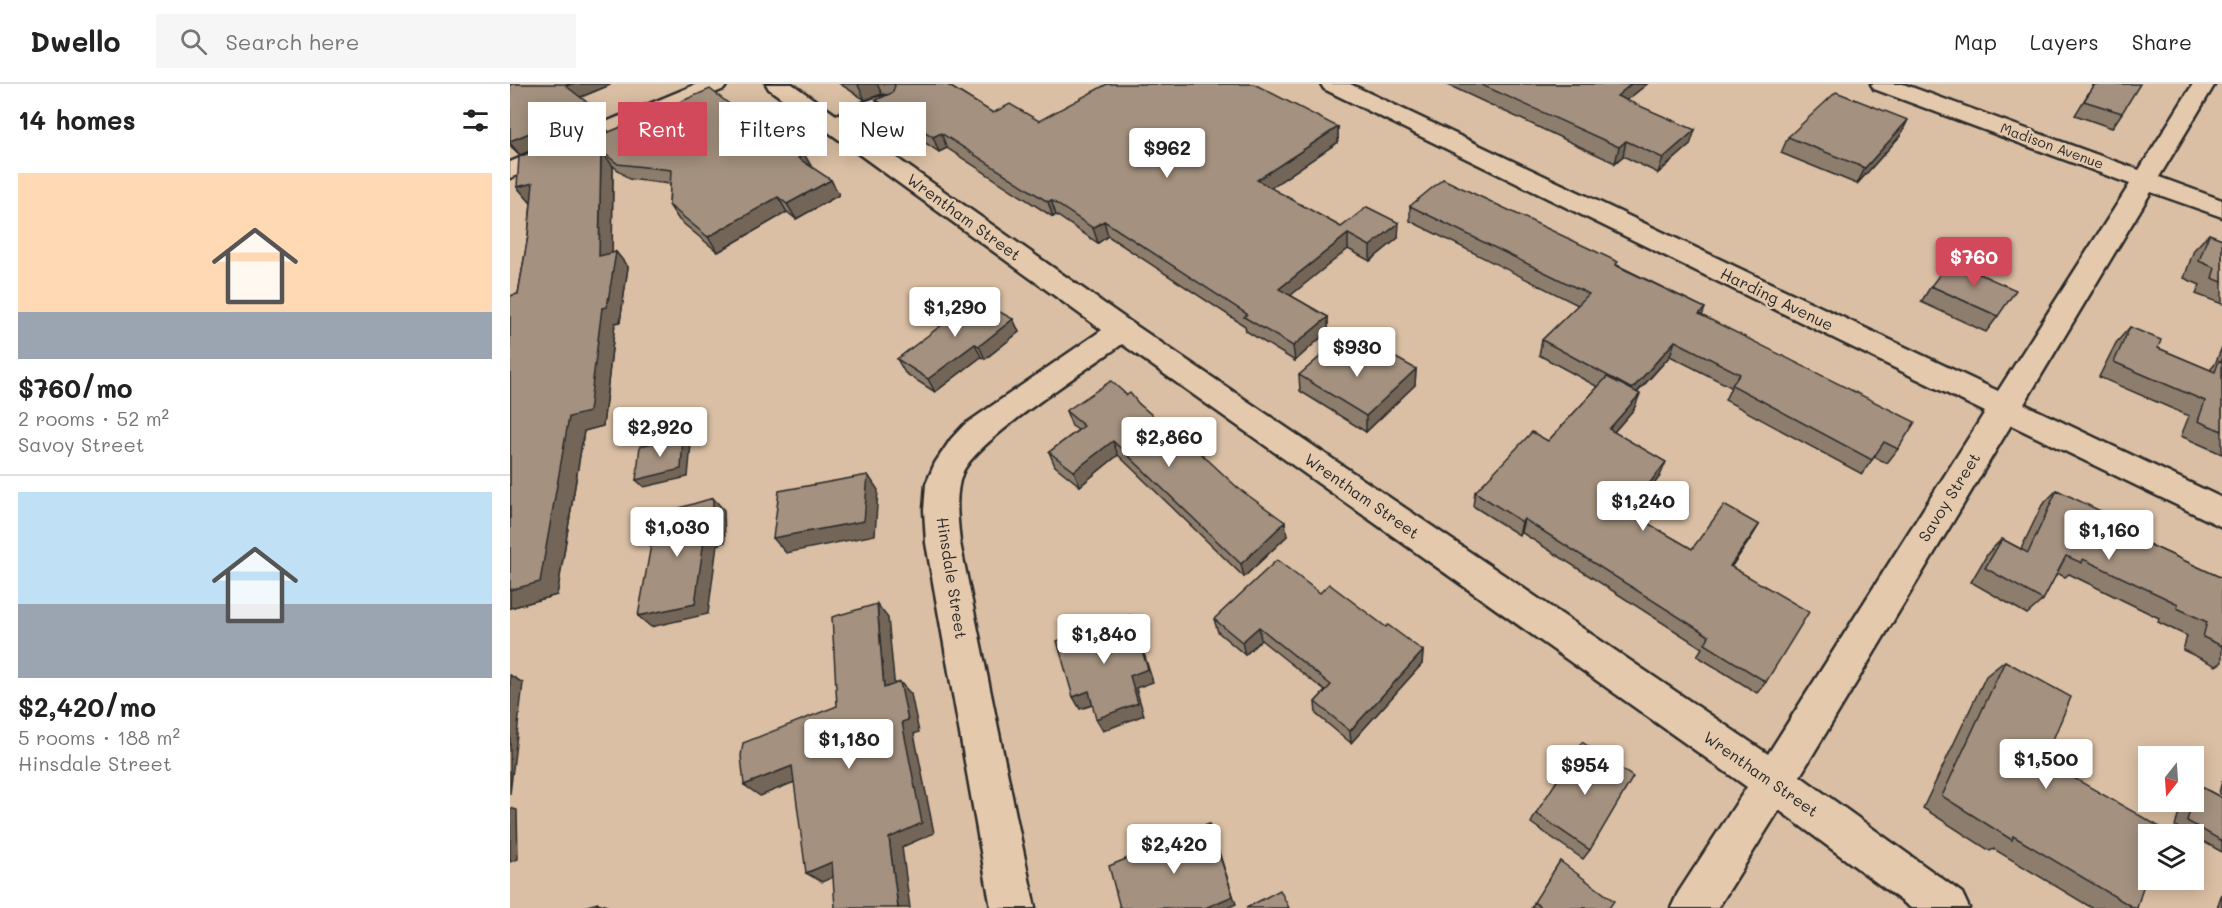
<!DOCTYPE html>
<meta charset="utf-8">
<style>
body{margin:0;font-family:Mali,sans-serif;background:#f6f6f6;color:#222;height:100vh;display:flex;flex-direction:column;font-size:22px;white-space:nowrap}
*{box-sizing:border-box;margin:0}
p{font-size:20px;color:#767676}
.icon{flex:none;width:33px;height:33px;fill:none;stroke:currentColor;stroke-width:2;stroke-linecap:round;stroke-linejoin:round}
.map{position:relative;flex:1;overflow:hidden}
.sheet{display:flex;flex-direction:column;background:#fff;width:510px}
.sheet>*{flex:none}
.banner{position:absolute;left:18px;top:18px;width:570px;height:54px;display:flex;gap:12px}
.needle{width:39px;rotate:197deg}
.controls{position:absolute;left:1628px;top:662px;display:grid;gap:12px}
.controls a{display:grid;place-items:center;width:66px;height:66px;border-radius:0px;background:#fff;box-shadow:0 3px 15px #0003;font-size:30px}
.price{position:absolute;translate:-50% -51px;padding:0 14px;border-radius:6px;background:#fff;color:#222;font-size:20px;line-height:39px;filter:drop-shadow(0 2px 3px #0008)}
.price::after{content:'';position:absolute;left:50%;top:36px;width:18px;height:14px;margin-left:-9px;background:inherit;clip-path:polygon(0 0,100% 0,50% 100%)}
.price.current{background:#d1495b;color:#fff}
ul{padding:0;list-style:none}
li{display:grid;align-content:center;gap:12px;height:318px;padding:0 18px}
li+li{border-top:2px solid #e0e0e0}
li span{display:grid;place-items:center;height:186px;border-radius:0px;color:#555}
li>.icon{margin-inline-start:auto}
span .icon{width:108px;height:108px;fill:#fffc;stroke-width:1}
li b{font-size:26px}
h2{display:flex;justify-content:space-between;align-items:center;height:72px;padding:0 18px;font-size:26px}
.tag{padding:0 21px;border-radius:0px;background:#fff;box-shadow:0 3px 15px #0003;font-size:21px;line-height:54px}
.tag.current{background:#d1495b;color:#fff}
header{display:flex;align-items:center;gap:36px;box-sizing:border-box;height:84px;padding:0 30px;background:#fff;border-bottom:2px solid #e0e0e0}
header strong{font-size:28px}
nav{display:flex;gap:33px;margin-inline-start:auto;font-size:21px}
.search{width:420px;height:54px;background:#f6f6f6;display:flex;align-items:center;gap:15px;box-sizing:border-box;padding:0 21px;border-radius:0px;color:#767676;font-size:22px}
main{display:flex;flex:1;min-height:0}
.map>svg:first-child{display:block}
</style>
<header>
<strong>Dwello</strong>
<div class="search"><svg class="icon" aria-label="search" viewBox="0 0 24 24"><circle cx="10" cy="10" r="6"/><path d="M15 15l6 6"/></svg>Search here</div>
<nav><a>Map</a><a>Layers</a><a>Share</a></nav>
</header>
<main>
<section class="sheet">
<h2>14 homes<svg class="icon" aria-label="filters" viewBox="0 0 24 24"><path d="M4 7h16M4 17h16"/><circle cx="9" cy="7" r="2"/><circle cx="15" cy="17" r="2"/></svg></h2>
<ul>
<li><span style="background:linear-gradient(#ffd9b3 75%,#9aa5b1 0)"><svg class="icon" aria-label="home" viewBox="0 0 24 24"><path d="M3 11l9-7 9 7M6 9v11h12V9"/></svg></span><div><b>$760/mo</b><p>2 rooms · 52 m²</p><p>Savoy Street</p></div></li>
<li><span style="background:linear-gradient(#bfe0f5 60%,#9aa5b1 0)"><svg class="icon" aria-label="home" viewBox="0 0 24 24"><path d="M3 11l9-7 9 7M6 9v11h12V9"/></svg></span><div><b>$2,420/mo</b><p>5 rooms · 188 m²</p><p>Hinsdale Street</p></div></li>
</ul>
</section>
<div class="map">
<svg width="1712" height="824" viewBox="0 0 1712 824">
<rect width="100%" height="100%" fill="#dabfa4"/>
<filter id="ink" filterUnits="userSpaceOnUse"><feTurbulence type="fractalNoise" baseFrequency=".0167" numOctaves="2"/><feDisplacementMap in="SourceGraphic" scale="12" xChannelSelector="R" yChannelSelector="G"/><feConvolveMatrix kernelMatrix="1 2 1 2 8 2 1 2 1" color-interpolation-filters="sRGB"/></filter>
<g filter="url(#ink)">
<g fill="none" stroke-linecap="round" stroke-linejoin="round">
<g stroke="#2b2b2b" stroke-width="5">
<g id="minor">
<path d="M 187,0 L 217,0 L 214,5 L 0,94 L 0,78 Z"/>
<path d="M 256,0 L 282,0 L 326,31 C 344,24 368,8 387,13 L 390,18 L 387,23 L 341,42 L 622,239 L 1258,670 L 1475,328 L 814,5 L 811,0 L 840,0 L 1488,307 L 1620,100 L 1364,5 L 1361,0 L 1393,0 L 1629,86 L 1683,0 L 1705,0 L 1649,93 L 1712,116 L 1712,133 L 1641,108 L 1514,320 L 1712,414 L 1712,443 L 1501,341 L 1290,692 L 1452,809 L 1459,824 L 1401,824 L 1269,726 L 1208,824 L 1161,824 L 1168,809 L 1237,703 L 612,260 C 578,285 464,357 452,390 C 444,412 448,436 450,459 L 525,824 L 481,824 L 416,459 L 414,426 L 416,400 L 425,379 L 441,355 L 454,341 L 592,246 L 259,5 Z"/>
</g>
</g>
<use href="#minor" fill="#e5c9ac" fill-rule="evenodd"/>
</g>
<g fill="#8d7d6d" stroke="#2b2b2b" stroke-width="1.5">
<path d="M 0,0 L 100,1 L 71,13 L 93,37 L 10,71 L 0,62 Z"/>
<path d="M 330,0 L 436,0 L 483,29 L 529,37 L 828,43 L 828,58 L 760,104 L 831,143 L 888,154 L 860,177 L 838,165 L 780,211 L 818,233 L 818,247 L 785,277 L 736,247 L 735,242 L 598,152 L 588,159 L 546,131 L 543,133 L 437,64 L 429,68 L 373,31 L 366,16 L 379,11 L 372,10 L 355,16 Z"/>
<path d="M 936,0 L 1137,0 L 1117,16 L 1180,61 L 1148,89 L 1113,72 L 1105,79 Z"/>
<path d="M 1584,0 L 1612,29 L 1602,44 L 1565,31 Z"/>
<path d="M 232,30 L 294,70 L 301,83 L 321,96 L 329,111 L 286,135 L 277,128 L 208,168 L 169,136 L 159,121 L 160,100 L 119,95 L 103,82 L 102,169 L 106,168 L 118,183 L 110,238 L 105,239 L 93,342 L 74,347 L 47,511 L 0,524 L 0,212 L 8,210 L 18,152 L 21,118 L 20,118 L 7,103 L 92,39 L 99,48 Z"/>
<path d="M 1390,52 L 1347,100 L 1271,69 L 1278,53 Z"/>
<path d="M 900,122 L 1107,181 L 1195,224 L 1192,232 L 1388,365 L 1377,379 L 1364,373 L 1352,390 L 1215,316 L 1221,303 L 1160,272 L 1127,309 L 1124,325 L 1104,348 L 1150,392 L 1125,425 L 1126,433 L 1182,465 L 1249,441 L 1241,454 L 1221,483 L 1256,598 L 1247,609 L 1187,572 L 1192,564 L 1011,448 L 1009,451 L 963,422 L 965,408 L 1038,357 L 1088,303 L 1029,271 L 1032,256 L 1068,221 L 900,137 Z"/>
<path d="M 1699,150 L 1712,155 L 1712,220 L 1686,210 L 1690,201 L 1674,194 L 1684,166 Z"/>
<path d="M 1421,202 L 1488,232 L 1476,248 L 1411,218 Z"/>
<path d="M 503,235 L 509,248 L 475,275 L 471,273 L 425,308 L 395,289 L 387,275 Z"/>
<path d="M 1620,243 L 1648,264 L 1700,286 L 1705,280 L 1712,263 L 1712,370 L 1671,352 L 1679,332 L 1589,293 L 1606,259 Z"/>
<path d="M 866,282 L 906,285 L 905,301 L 856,348 L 790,307 L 789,291 Z"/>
<path d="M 629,320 L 777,452 L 734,493 L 608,371 L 570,402 L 545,382 L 539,368 L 568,346 L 562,342 L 556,327 Z"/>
<path d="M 1547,406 L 1610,447 L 1712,494 L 1712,578 L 1706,582 L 1673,566 L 1677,552 L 1648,538 L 1649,534 L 1559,490 L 1555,493 L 1547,489 L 1533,516 L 1517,530 L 1461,498 L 1478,469 L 1492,455 L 1511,465 L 1532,421 Z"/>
<path d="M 810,509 L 876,543 L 913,567 L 912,580 L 841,659 L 806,630 L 805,618 L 815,607 L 751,556 L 735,571 L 708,548 L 704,535 Z"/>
<path d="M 1495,577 L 1534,677 L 1627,824 L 1582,824 L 1484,765 L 1480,767 L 1413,724 L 1476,592 Z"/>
<path d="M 1712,697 L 1712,711 L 1709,709 Z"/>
<path d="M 1686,700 L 1712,714 L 1712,768 L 1683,752 L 1683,750 L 1679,750 L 1665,742 L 1672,717 L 1683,717 L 1683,701 Z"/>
<path d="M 1026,729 L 1080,766 L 1073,775 L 1021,739 Z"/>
<path d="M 1050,777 L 1099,824 L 1021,824 Z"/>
<path d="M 1712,809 L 1712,824 L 1707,824 Z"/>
</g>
<g fill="#736659" stroke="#2b2b2b" stroke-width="1.5">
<path d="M 61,0 L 99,0 L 100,1 L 66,15 L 56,2 Z"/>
<path d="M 350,0 L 367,0 L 372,10 L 355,16 L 348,1 Z"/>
<path d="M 1121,0 L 1137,0 L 1103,27 L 1107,12 Z"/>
<path d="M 83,23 L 93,37 L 10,71 L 0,59 L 0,57 Z"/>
<path d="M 1398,36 L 1390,52 L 1347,100 L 1355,84 Z"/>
<path d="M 92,39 L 103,54 L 92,51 Z"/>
<path d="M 828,43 L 828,58 L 749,112 L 747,96 Z"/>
<path d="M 1185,46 L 1180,61 L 1148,89 L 1153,74 Z"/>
<path d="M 431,49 L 437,64 L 429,68 L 423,53 Z"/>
<path d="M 1116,57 L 1113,72 L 1105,79 L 1109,63 Z"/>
<path d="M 91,67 L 103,82 L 102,187 L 89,172 Z"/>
<path d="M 294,70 L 303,85 L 288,74 Z"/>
<path d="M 321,96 L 329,111 L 286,135 L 277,120 Z"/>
<path d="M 23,99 L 36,114 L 20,118 L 7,103 Z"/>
<path d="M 268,113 L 277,128 L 208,168 L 198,153 Z"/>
<path d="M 541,116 L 546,131 L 543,133 L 538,118 Z"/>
<path d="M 594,137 L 598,152 L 588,159 L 583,144 Z"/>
<path d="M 889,139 L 888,154 L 860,177 L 860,162 Z"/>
<path d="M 838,150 L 838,165 L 770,220 L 769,205 Z"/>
<path d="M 106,168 L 118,183 L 110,238 L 105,239 L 93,342 L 74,347 L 47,511 L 0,524 L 0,506 L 59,333 L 92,224 Z"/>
<path d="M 818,233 L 818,247 L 785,277 L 783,262 Z"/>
<path d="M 503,235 L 509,248 L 475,275 L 469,262 Z"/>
<path d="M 1165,257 L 1160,272 L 1117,319 L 1122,305 Z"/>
<path d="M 465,260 L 471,273 L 425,308 L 418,295 Z"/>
<path d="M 906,285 L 905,301 L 856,348 L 856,332 Z"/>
<path d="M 1130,310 L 1124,325 L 1094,359 L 1099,345 Z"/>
<path d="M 173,352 L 181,360 L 178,393 L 134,403 L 126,396 Z"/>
<path d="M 603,357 L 608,371 L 570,402 L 564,387 Z"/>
<path d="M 1156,378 L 1150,392 L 1116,437 L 1121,423 Z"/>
<path d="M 358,391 L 368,406 L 365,451 L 276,469 L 263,454 Z"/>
<path d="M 203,414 L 214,426 L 215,458 L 207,461 L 198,530 L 141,543 L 128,532 L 195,449 Z"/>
<path d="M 1014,435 L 1011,448 L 1009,451 L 1012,438 Z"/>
<path d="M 775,438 L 777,452 L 734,493 L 731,480 Z"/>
<path d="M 1249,441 L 1241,454 L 1213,495 L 1220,482 Z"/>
<path d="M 367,520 L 378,534 L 386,616 L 374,604 Z"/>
<path d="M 620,531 L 626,544 L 643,598 L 626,604 L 634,631 L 593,647 L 586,635 L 620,592 Z"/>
<path d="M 749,543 L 751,556 L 735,571 L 732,558 Z"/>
<path d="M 913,567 L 912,580 L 841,659 L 840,647 Z"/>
<path d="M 0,591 L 13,599 L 0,710 Z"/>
<path d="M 390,598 L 401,610 L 409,648 L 404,650 L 424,749 L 392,763 L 400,824 L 388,824 L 379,754 L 392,638 Z"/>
<path d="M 579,607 L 586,620 L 570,625 L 563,613 Z"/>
<path d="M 282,682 L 297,693 L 250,712 L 234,701 Z"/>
<path d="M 0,724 L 7,726 L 8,775 L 0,778 Z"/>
<path d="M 699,740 L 703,750 L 726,820 L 717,824 L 695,824 Z"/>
<path d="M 322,778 L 337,787 L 312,798 L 296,789 Z"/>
<path d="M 88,819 L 100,823 L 100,824 L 88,824 Z"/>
</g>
<g fill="#a4917f" stroke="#2b2b2b" stroke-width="1.5">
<path d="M 0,0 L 61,0 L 56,2 L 83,23 L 0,57 Z"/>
<path d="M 384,0 L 436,0 L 483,29 L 500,20 L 529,37 L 597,0 L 744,0 L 828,43 L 747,96 L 831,143 L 857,123 L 889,139 L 860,162 L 838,150 L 769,205 L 818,233 L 783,262 L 734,233 L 737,230 L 594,137 L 583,144 L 541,116 L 538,118 L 431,49 L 423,53 L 366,16 L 382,9 L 385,2 Z"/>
<path d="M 970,0 L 1121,0 L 1107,12 L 1185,46 L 1153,74 L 1116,57 L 1109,63 Z"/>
<path d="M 1585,0 L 1630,0 L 1612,29 L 1574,17 Z"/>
<path d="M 200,5 L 232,30 L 294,70 L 288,74 L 321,96 L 277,120 L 268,113 L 198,153 L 159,121 L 161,86 L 108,80 L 91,67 L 89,172 L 106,168 L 97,223 L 92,224 L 79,328 L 59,333 L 30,498 L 0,506 L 0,212 L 8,210 L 18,152 L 23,99 L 7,103 L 9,73 L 92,39 L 92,51 Z"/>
<path d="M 1326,8 L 1398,36 L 1355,84 L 1278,53 Z"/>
<path d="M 933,95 L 1108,178 L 1105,181 L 1195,224 L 1189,230 L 1405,338 L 1388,365 L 1374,358 L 1362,376 L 1222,301 L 1230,290 L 1165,257 L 1122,305 L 1032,256 L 1079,210 L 900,122 Z"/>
<path d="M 1699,150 L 1712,155 L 1712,198 L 1702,194 L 1705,184 L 1689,177 Z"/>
<path d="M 1440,177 L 1506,206 L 1488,232 L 1421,202 Z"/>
<path d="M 466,215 L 503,235 L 469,262 L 465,260 L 418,295 L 387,275 Z"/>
<path d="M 1620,243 L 1651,256 L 1648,264 L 1705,288 L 1709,277 L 1712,278 L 1712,347 L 1688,337 L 1695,317 L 1604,278 Z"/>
<path d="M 826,259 L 866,282 L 879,270 L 906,285 L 856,332 L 789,291 Z"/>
<path d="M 1097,293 L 1130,310 L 1099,345 L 1156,378 L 1121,423 L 1128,427 L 1125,432 L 1182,465 L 1214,421 L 1249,441 L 1220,482 L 1299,528 L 1256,598 L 1195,560 L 1199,552 L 1014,435 L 1012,438 L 965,408 L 1022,348 L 1038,357 Z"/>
<path d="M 601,297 L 617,311 L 620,309 L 629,320 L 667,352 L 670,350 L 728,404 L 775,438 L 731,480 L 603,357 L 564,387 L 539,368 L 574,342 L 556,327 Z"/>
<path d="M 173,352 L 171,385 L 126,396 L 130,362 Z"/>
<path d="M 358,391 L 354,437 L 263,454 L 269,407 Z"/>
<path d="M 1547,406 L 1613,438 L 1610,447 L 1712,494 L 1712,562 L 1693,553 L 1697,538 L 1667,524 L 1668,520 L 1573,475 L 1572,479 L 1556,472 L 1533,516 L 1475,484 L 1492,455 L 1518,469 Z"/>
<path d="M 203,414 L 203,447 L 195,449 L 185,520 L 128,532 L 141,461 L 148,459 L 149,430 Z"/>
<path d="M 767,476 L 810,509 L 819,500 L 876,543 L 878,541 L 913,567 L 840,647 L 805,618 L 821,601 L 749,543 L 732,558 L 704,535 Z"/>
<path d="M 367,520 L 374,604 L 390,598 L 398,636 L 392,638 L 412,739 L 379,754 L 388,824 L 325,824 L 322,778 L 296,789 L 282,682 L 234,701 L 231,672 L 233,659 L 327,622 L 322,533 Z"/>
<path d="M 620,531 L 638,585 L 620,592 L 628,619 L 586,635 L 579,607 L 563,613 L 547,557 Z"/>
<path d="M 1495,577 L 1561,613 L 1534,677 L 1650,743 L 1648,750 L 1638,750 L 1638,786 L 1627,824 L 1624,824 L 1503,752 L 1502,756 L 1432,712 Z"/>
<path d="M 1072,658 L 1123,693 L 1080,766 L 1026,729 Z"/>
<path d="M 1686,700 L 1712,714 L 1712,757 L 1677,737 L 1682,717 L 1683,717 L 1683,712 Z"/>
<path d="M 699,740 L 723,812 L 695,824 L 610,824 L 599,782 Z"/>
<path d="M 1050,777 L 1104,817 L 1099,824 L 1032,824 L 1024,818 Z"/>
<path d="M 770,806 L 779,824 L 736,824 Z"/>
<path d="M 88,819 L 88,824 L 70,824 Z"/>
</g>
</g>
<g text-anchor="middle" stroke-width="4.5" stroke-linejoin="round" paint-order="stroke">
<g font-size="14" fill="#2b2b2b" stroke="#e5c9ac">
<text transform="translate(1542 62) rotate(20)" y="5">Madison Avenue</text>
</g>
<g font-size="16" fill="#2b2b2b" stroke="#e5c9ac">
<text transform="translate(454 133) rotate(36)" y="6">Wrentham Street</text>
<text transform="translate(1267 215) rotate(26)" y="6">Harding Avenue</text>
<text transform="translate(852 412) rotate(35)" y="6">Wrentham Street</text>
<text transform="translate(1439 413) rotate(-58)" y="6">Savoy Street</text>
<text transform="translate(442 494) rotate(81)" y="6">Hinsdale Street</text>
<text transform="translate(1251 690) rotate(35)" y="6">Wrentham Street</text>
</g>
</g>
</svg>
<div class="controls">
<a><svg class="needle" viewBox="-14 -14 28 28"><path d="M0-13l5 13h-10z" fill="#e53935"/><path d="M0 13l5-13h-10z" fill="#767676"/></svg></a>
<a><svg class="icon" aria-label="layers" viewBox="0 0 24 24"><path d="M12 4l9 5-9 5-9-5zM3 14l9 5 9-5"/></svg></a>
</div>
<b class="price" style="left:657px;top:95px">$962</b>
<b class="price current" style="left:1464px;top:204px">$760</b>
<b class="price" style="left:445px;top:254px">$1,290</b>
<b class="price" style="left:847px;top:294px">$930</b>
<b class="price" style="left:150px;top:374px">$2,920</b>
<b class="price" style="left:659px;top:384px">$2,860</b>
<b class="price" style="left:1133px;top:448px">$1,240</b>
<b class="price" style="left:167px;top:474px">$1,030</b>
<b class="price" style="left:1599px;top:477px">$1,160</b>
<b class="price" style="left:594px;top:581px">$1,840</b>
<b class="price" style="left:339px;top:686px">$1,180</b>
<b class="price" style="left:1536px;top:706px">$1,500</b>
<b class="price" style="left:1075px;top:712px">$954</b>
<b class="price" style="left:664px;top:791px">$2,420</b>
<div class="banner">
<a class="tag">Buy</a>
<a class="tag current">Rent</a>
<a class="tag">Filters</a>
<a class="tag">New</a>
</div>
</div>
</main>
